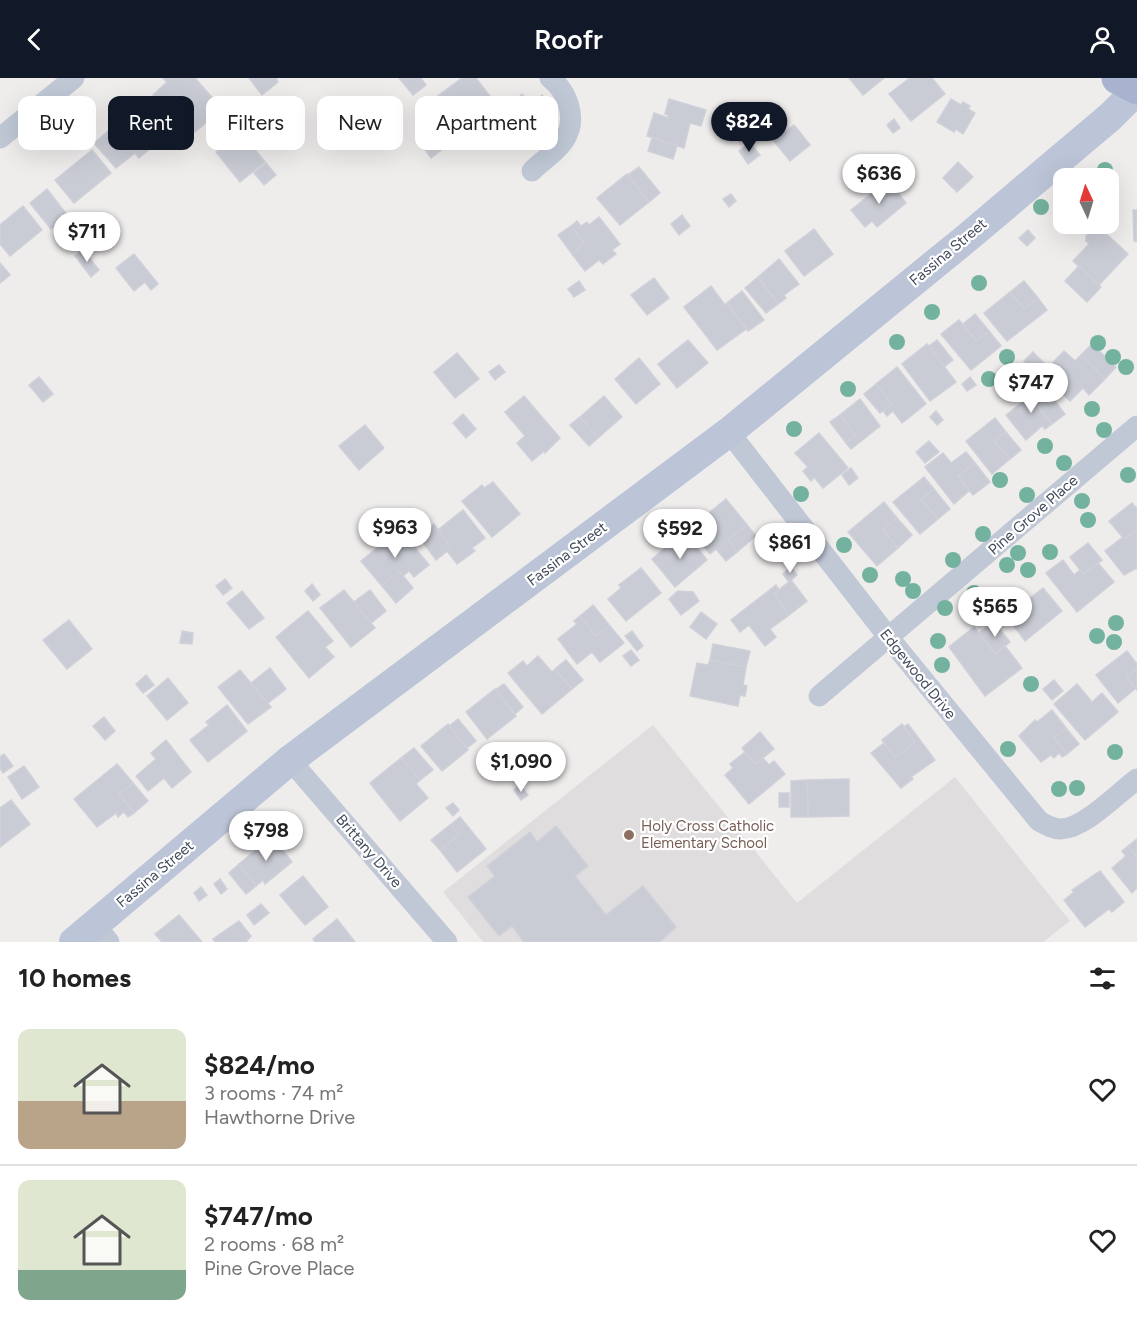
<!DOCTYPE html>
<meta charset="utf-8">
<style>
body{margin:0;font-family:Figtree,sans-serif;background:#f2f2f2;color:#222;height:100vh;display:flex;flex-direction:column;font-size:22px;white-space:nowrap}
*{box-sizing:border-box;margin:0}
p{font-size:20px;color:#767676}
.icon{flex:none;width:33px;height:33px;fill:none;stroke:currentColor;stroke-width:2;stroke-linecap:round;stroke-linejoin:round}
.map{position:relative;height:864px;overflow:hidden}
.panel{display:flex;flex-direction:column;background:#fff;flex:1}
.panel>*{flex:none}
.banner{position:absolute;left:18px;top:18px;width:600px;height:54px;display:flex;gap:12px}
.needle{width:39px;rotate:356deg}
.fabs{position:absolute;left:1053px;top:90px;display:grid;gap:12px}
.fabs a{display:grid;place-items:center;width:66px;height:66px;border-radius:12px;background:#fff;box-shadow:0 6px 24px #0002;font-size:30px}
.price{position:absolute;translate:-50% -51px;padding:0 14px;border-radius:21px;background:#fff;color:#222;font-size:20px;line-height:39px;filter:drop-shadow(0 2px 3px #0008)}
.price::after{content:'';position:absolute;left:50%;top:36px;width:18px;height:14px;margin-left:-9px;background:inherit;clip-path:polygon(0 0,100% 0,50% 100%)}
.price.current{background:#111827;color:#fff}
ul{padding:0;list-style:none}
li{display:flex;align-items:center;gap:18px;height:150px;padding:0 18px}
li+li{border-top:2px solid #e0e0e0}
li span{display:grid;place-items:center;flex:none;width:168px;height:120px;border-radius:12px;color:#555}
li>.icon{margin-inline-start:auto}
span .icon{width:72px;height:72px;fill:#fffc;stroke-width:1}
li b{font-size:26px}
h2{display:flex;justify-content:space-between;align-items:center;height:72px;padding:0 18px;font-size:26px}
.tag{padding:0 21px;border-radius:12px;background:#fff;box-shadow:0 6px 24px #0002;font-size:21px;line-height:54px}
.tag.current{background:#111827;color:#fff}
header{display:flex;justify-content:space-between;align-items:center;height:78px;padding:0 18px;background:#111827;color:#fff;font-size:27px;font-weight:600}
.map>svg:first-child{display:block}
</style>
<header><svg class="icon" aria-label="back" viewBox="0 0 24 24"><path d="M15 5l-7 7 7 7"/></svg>Roofr<svg class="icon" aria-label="person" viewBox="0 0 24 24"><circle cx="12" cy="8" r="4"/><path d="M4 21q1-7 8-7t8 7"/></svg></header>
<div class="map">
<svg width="1137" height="864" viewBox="0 0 1137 864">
<rect width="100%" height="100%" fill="#efecec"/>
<path fill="#e0ddde" d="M 653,647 L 797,825 L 955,699 L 1070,843 L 1043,864 L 483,864 L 443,814 Z"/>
<g fill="#caccd5" stroke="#cfd0d9" stroke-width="1.5">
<path d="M 163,0 L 195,0 L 222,31 L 195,54 L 178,33 L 172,39 L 153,17 L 167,4 Z"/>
<path d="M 249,0 L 276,0 L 278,4 L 262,17 Z"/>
<path d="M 399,0 L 421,0 L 426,7 L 413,17 Z"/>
<path d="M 462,0 L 476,0 L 493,22 L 487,26 L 489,29 L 461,49 L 438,18 Z"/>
<path d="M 849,0 L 884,0 L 863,17 Z"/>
<path d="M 910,0 L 932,0 L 945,16 L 911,43 L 889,16 Z"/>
<path d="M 522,16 L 532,27 L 542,17 L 556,32 L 529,59 L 505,33 Z"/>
<path d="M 669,21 L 706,32 L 701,48 L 690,45 L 684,70 L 647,58 L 654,35 L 668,40 L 668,37 L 665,36 Z"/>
<path d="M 951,21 L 961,27 L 963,24 L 970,28 L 968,31 L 975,35 L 963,56 L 956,51 L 954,54 L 937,44 Z"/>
<path d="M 132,33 L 148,52 L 133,64 L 118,45 Z"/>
<path d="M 894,41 L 900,50 L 893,55 L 887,47 Z"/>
<path d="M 751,43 L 757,51 L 740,64 L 734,56 Z"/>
<path d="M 118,45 L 133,64 L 148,52 L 158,64 L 139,80 L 135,75 L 116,90 L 94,65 Z"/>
<path d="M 794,47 L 810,67 L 790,83 L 774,63 Z"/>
<path d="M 438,52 L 449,66 L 431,80 L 421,66 Z"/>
<path d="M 241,54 L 265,84 L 240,104 L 216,74 Z"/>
<path d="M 652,60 L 677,68 L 673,81 L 648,73 Z"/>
<path d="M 750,65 L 760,77 L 748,86 L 739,73 Z"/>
<path d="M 92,72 L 111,95 L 74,125 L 55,102 Z"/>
<path d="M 958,84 L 973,99 L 957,114 L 943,100 Z"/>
<path d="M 266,85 L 276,97 L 264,107 L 254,95 Z"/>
<path d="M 639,89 L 660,115 L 649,124 L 628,97 Z"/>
<path d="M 627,96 L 649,124 L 620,147 L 597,120 Z"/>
<path d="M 888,102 L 906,125 L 877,149 L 872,143 L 865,149 L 851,132 Z"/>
<path d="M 47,111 L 68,138 L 51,151 L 30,125 Z"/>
<path d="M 731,116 L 736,123 L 729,129 L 723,121 Z"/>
<path d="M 23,128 L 42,152 L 10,178 L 0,166 L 0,147 Z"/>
<path d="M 1133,132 L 1137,132 L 1137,163 L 1134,163 Z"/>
<path d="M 682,137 L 690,148 L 679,157 L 671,146 Z"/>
<path d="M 599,139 L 620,166 L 612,172 L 616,176 L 603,186 L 599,182 L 585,193 L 572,176 L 584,165 L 571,148 L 577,143 L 581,148 L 587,144 L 589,147 Z"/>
<path d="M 69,140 L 78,152 L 71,157 L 63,145 Z"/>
<path d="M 571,148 L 584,165 L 572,176 L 558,157 Z"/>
<path d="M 1095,149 L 1099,149 L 1128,176 L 1099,207 L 1073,183 L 1089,166 L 1086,163 L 1086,158 Z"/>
<path d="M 814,151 L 833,176 L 804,198 L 785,173 Z"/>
<path d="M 1028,152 L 1035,160 L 1027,168 L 1019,160 Z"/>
<path d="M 83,172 L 99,192 L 91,199 L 75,178 Z"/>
<path d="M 134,176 L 158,206 L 151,212 L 145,204 L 134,213 L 116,190 Z"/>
<path d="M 779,181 L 799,206 L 784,217 L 786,220 L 778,226 L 758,199 Z"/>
<path d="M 0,185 L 10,197 L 0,205 Z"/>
<path d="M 1079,188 L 1101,209 L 1087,224 L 1065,203 Z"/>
<path d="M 758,199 L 778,226 L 766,235 L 745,210 Z"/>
<path d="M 654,200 L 669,220 L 647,237 L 631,217 Z"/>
<path d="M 579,203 L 585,212 L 574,219 L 568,211 Z"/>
<path d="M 1024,203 L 1038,220 L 1024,231 L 1010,214 Z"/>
<path d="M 711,208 L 725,227 L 727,225 L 746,251 L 717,272 L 684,229 Z"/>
<path d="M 742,213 L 764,242 L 748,253 L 727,225 Z"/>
<path d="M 1010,214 L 1024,231 L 1038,220 L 1047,232 L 1007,263 L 984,235 Z"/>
<path d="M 975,236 L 989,253 L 976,263 L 963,246 Z"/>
<path d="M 959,242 L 976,263 L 989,253 L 1001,268 L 971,292 L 941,256 Z"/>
<path d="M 688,262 L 708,285 L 677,310 L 658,286 Z"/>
<path d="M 937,262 L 953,282 L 944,289 L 929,268 Z"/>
<path d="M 927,266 L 956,304 L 930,323 L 902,286 Z"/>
<path d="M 1092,266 L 1116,289 L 1105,301 L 1081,277 Z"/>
<path d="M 1064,273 L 1075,283 L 1081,277 L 1105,301 L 1089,317 L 1083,310 L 1070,323 L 1042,296 Z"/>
<path d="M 1033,274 L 1045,286 L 1036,295 L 1024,283 Z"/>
<path d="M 457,275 L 479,301 L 455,320 L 434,294 Z"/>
<path d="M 639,280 L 660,306 L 636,326 L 615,301 Z"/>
<path d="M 499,287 L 505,294 L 495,302 L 489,294 Z"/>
<path d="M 897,289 L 926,326 L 902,345 L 893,333 L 887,338 L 883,333 L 892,326 L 876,306 Z"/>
<path d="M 39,299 L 53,316 L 43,324 L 29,307 Z"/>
<path d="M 970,299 L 976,307 L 967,313 L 962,306 Z"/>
<path d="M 876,306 L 892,326 L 880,335 L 864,316 Z"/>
<path d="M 1043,308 L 1051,318 L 1038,328 L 1052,346 L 1045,351 L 1042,348 L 1026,362 L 1006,337 Z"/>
<path d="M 524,318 L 560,360 L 545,375 L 544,373 L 532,383 L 517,365 L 525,358 L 505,334 Z"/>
<path d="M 604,318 L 622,339 L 598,360 L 580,339 Z"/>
<path d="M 1051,318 L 1065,336 L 1052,346 L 1038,328 Z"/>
<path d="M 860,321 L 880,348 L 851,371 L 846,365 L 855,357 L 840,337 Z"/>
<path d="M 936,333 L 943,342 L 937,347 L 930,339 Z"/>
<path d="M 463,336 L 476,351 L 466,360 L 453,345 Z"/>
<path d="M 840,337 L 855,357 L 846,365 L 830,344 Z"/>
<path d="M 580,339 L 598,360 L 589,368 L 570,347 Z"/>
<path d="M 995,340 L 1006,354 L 994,363 L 1010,381 L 992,396 L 966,363 Z"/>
<path d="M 365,347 L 384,370 L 359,392 L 339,368 Z"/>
<path d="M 1006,354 L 1021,372 L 1010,381 L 994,363 Z"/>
<path d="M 819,355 L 848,390 L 823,410 L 814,399 L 811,403 L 803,393 L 808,389 L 795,375 Z"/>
<path d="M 929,363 L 939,374 L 925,385 L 916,374 Z"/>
<path d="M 966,374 L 975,385 L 958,398 L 969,413 L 954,426 L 925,389 L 943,375 L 951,385 Z"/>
<path d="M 975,385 L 990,404 L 973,417 L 958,398 Z"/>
<path d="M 851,390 L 858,400 L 849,407 L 842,397 Z"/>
<path d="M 924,399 L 934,411 L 921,421 L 938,441 L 920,456 L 893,424 Z"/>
<path d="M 493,404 L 520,436 L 492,459 L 462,423 L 482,407 L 484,410 Z"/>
<path d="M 934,411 L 950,431 L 938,441 L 921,421 Z"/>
<path d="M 726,421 L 747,447 L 728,462 L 737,474 L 726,483 L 716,471 L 710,476 L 702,466 L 706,463 L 694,447 Z"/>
<path d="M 884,424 L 897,440 L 883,452 L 898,470 L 877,488 L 848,454 Z"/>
<path d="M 1132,425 L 1137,431 L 1137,452 L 1124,461 L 1109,443 Z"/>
<path d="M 407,432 L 420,448 L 409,457 L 396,440 Z"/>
<path d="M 463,432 L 485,460 L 472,470 L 475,473 L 457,486 L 447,473 L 451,470 L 438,452 Z"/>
<path d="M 897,440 L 912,457 L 898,470 L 883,452 Z"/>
<path d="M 434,446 L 451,470 L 436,482 L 418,458 Z"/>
<path d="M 747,447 L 756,458 L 737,474 L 728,462 Z"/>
<path d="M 400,451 L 429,487 L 414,499 L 409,493 L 403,498 L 399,493 L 382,508 L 361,483 Z"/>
<path d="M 1137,452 L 1137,490 L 1124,497 L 1105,473 L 1122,460 L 1124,461 Z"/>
<path d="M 684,454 L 707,482 L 675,509 L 652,481 Z"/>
<path d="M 1088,465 L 1102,482 L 1083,496 L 1070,479 Z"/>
<path d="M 1063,482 L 1074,497 L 1080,492 L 1083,496 L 1098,485 L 1114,504 L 1077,534 L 1046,495 Z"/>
<path d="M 791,489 L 797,497 L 789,504 L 783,496 Z"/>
<path d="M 641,490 L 661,515 L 626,543 L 608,521 L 621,510 L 619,507 Z"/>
<path d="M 399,493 L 413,510 L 396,525 L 382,508 Z"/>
<path d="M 225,501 L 232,510 L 223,517 L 216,508 Z"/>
<path d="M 791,502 L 807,523 L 789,537 L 774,516 Z"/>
<path d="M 312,506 L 320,517 L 313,523 L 305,513 Z"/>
<path d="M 776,507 L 779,512 L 774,516 L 789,537 L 770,551 L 776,559 L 765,568 L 749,547 L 740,554 L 731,542 Z"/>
<path d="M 1043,510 L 1062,533 L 1025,563 L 1017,552 L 1032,540 L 1015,519 L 1022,512 L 1029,521 Z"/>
<path d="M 344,512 L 375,550 L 351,569 L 320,530 Z"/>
<path d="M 370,512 L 386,533 L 371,545 L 354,524 Z"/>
<path d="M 242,513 L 264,540 L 249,551 L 227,525 Z"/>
<path d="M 678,513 L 693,514 L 699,523 L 681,537 L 669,521 Z"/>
<path d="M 1015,519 L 1032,540 L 1017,552 L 999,531 Z"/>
<path d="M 593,527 L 610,548 L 596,558 L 580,538 Z"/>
<path d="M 308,533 L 333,563 L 325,569 L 334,579 L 309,600 L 276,559 Z"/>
<path d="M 701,534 L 717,546 L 706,561 L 690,549 Z"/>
<path d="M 580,538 L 596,558 L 610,548 L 624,565 L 600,584 L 592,574 L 577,586 L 558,561 L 577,546 L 574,543 Z"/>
<path d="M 69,542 L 92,571 L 67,591 L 43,562 Z"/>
<path d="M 994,544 L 1010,564 L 995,576 L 979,555 Z"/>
<path d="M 974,549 L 995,576 L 1005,568 L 1022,590 L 985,618 L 949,569 Z"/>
<path d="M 182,553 L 193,555 L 192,566 L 180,565 Z"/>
<path d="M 632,553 L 643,568 L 637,573 L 625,558 Z"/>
<path d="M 713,566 L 750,573 L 746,589 L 710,582 Z"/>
<path d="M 631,572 L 639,582 L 631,588 L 623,578 Z"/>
<path d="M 1127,573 L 1137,586 L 1137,591 L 1127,599 L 1136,610 L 1118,625 L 1096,597 Z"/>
<path d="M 538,578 L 552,594 L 555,591 L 572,611 L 542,636 L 508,595 L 523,583 L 527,588 Z"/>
<path d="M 566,582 L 583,602 L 572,611 L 555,591 Z"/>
<path d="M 710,582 L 746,589 L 743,607 L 747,608 L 745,618 L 740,617 L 738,628 L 690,618 L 697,585 L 708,587 Z"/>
<path d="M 270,590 L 286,611 L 268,625 L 251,605 Z"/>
<path d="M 1137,591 L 1137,612 L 1127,599 Z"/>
<path d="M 240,592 L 271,629 L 248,646 L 218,609 Z"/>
<path d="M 146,597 L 154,607 L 143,615 L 136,606 Z"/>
<path d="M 168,600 L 188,625 L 167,642 L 147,618 Z"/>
<path d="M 1054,602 L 1063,613 L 1052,622 L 1043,611 Z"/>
<path d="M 504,606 L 523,629 L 515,636 L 495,612 Z"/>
<path d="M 1077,606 L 1092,624 L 1102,615 L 1118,634 L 1085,662 L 1054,626 Z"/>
<path d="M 495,611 L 516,638 L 487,661 L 466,634 Z"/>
<path d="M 227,627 L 247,653 L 208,684 L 190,662 L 209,647 L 206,644 Z"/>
<path d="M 1052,632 L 1066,650 L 1054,660 L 1067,676 L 1062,679 L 1059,675 L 1054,680 L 1051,677 L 1041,684 L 1019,658 L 1035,642 L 1037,644 Z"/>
<path d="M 104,639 L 115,653 L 105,662 L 93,648 Z"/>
<path d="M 458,641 L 476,663 L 467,670 L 449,648 Z"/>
<path d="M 448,646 L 468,672 L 442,693 L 421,668 Z"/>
<path d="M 902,646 L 915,664 L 895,680 L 882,662 Z"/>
<path d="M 908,646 L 935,682 L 911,699 L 913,701 L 901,710 L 871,675 L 884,665 L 895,680 L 915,664 L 904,649 Z"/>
<path d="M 1066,650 L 1079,666 L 1067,676 L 1054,660 Z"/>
<path d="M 760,654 L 774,671 L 755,686 L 742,670 Z"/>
<path d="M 166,662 L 191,694 L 172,710 L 164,700 L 148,713 L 136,698 L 156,681 L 151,675 Z"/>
<path d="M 414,670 L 433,692 L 420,702 L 401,680 Z"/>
<path d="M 745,674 L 755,686 L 763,680 L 769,687 L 774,683 L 785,696 L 749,726 L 725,697 L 733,690 L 730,686 Z"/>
<path d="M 4,676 L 13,688 L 3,695 L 0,690 L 0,679 Z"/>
<path d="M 401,680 L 420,702 L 416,706 L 428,720 L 400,743 L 370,705 Z"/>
<path d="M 117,686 L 133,705 L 119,716 L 134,735 L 128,739 L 124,734 L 118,739 L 116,735 L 97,749 L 74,721 Z"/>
<path d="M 24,688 L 39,709 L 22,721 L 8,699 Z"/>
<path d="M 849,701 L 849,738 L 808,739 L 807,702 Z"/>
<path d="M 807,702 L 808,739 L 791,739 L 791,703 Z"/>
<path d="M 133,705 L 148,723 L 134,735 L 119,716 Z"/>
<path d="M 520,707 L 528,717 L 521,722 L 514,712 Z"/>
<rect x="779" y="715" width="10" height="14"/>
<path d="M 11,722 L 30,746 L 0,769 L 0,730 Z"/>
<path d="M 453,725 L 459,732 L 453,738 L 446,730 Z"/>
<path d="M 460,739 L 486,771 L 457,794 L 440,772 L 459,757 L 450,747 Z"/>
<path d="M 450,747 L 459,757 L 440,772 L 431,762 Z"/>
<path d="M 556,748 L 588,788 L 575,798 L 606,837 L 643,808 L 676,849 L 660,864 L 524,864 L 512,848 L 499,858 L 468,819 L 495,798 L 487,788 L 530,754 L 537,764 Z"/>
<path d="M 272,759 L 292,784 L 265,806 L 263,802 L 256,808 L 239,786 Z"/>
<path d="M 1137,761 L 1137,779 L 1128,768 Z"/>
<path d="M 1128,768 L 1137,779 L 1137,810 L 1132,815 L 1112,790 L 1126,778 L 1122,773 Z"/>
<path d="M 239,786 L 256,808 L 246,816 L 229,795 Z"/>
<path d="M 1100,793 L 1124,824 L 1112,834 L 1109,831 L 1085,849 L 1064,822 L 1074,814 L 1072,812 Z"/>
<path d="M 303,798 L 328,829 L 305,847 L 280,817 Z"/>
<path d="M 220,801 L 227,811 L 221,816 L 214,806 Z"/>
<path d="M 201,809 L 207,817 L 199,823 L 194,815 Z"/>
<path d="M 261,826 L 269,835 L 254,847 L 247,837 Z"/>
<path d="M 179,837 L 202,864 L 162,864 L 155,856 Z"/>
<path d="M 337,841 L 355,864 L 315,864 L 313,861 Z"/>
<path d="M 239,843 L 251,858 L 246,864 L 215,864 L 213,861 Z"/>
</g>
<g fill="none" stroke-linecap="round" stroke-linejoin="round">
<g stroke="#c0c8d6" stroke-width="21">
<path d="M 0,60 L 74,0"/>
<path d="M 532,93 C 542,83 559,72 566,59 C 577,39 567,13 550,0"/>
<path d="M 729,354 L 889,560 L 1039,743 C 1046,747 1053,751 1061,751 C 1085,750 1118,715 1137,701"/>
<path d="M 819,618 L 1137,348"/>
<path d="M 290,682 L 447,864"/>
<path d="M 95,847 L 109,864"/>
</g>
<path stroke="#bcc4d8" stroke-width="30" d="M 74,864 L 290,682 L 729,354 L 968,159 L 1110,39 L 1137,12"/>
<path stroke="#a8b4cf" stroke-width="33" d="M 1118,0 L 1137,10"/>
</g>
<g fill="#73b29e">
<circle cx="1105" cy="92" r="8"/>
<circle cx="1041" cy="129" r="8"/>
<circle cx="979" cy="205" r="8"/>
<circle cx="932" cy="234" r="8"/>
<circle cx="897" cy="264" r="8"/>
<circle cx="1098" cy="265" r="8"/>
<circle cx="1007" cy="279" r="8"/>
<circle cx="1113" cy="279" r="8"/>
<circle cx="1126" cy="289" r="8"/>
<circle cx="989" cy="301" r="8"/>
<circle cx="848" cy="311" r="8"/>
<circle cx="1092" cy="331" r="8"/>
<circle cx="794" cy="351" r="8"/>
<circle cx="1104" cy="352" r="8"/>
<circle cx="1045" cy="368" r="8"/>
<circle cx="1064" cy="385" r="8"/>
<circle cx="1128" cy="397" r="8"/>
<circle cx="1000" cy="402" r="8"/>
<circle cx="801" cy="416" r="8"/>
<circle cx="1027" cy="417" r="8"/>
<circle cx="1082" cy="423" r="8"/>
<circle cx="1088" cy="442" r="8"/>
<circle cx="983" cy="456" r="8"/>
<circle cx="844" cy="467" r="8"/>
<circle cx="1050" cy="474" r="8"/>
<circle cx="1018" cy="475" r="8"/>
<circle cx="953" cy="482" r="8"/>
<circle cx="1007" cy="487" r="8"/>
<circle cx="1028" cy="492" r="8"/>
<circle cx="870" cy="497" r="8"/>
<circle cx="903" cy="501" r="8"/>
<circle cx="913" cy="513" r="8"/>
<circle cx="974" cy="515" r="8"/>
<circle cx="990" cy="519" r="8"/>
<circle cx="945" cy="530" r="8"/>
<circle cx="1116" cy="545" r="8"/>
<circle cx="1097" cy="558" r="8"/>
<circle cx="938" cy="563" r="8"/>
<circle cx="1114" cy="564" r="8"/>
<circle cx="942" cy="587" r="8"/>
<circle cx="1031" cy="606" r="8"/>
<circle cx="1008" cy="671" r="8"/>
<circle cx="1115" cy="674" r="8"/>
<circle cx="1077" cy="710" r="8"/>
<circle cx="1059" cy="711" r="8"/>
</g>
<circle fill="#8d6e63" stroke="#fff" stroke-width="2" cx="629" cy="757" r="6"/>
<g text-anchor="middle" stroke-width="4.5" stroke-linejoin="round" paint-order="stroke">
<g font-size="15" fill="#434b5b" stroke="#fff">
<text transform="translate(948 174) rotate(-40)" y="5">Fassina Street</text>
<text transform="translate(1033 437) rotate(-41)" y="5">Pine Grove Place</text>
<text transform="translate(567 476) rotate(-37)" y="5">Fassina Street</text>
<text transform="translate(918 596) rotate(51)" y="5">Edgewood Drive</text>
<text transform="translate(369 773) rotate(49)" y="5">Brittany Drive</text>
<text transform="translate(155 796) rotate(-40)" y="5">Fassina Street</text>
</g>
<g font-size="15" fill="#785e54" stroke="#fff" text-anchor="start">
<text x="641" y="753">Holy Cross Catholic<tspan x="641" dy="17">Elementary School</tspan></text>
</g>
</g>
</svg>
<div class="fabs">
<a><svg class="needle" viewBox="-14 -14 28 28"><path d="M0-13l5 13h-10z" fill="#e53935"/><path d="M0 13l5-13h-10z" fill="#767676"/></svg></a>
</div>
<b class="price current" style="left:749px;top:75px">$824</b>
<b class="price" style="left:879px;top:127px">$636</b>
<b class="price" style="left:87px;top:185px">$711</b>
<b class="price" style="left:1031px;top:336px">$747</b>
<b class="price" style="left:395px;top:481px">$963</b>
<b class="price" style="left:680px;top:482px">$592</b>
<b class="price" style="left:790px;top:496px">$861</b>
<b class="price" style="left:995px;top:560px">$565</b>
<b class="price" style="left:521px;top:715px">$1,090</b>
<b class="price" style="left:266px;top:784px">$798</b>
<div class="banner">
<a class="tag">Buy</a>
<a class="tag current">Rent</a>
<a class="tag">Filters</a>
<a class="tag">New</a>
<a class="tag">Apartment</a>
</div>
</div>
<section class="panel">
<h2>10 homes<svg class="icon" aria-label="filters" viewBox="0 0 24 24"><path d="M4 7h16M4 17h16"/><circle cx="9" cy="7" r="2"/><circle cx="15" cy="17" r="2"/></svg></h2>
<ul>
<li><span style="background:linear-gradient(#dfe7d0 60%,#b9a48a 0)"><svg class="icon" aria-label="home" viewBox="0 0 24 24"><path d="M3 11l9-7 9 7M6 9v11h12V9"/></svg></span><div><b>$824/mo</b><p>3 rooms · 74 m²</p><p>Hawthorne Drive</p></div><svg class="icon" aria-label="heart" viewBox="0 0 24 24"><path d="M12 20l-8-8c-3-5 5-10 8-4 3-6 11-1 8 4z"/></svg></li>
<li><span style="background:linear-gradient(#dfe7d0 75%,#7fa58c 0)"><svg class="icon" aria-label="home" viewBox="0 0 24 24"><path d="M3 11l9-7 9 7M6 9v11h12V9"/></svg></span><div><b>$747/mo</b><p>2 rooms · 68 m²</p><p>Pine Grove Place</p></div><svg class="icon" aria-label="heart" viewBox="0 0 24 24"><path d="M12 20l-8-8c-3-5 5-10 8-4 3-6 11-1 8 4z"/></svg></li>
</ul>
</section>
